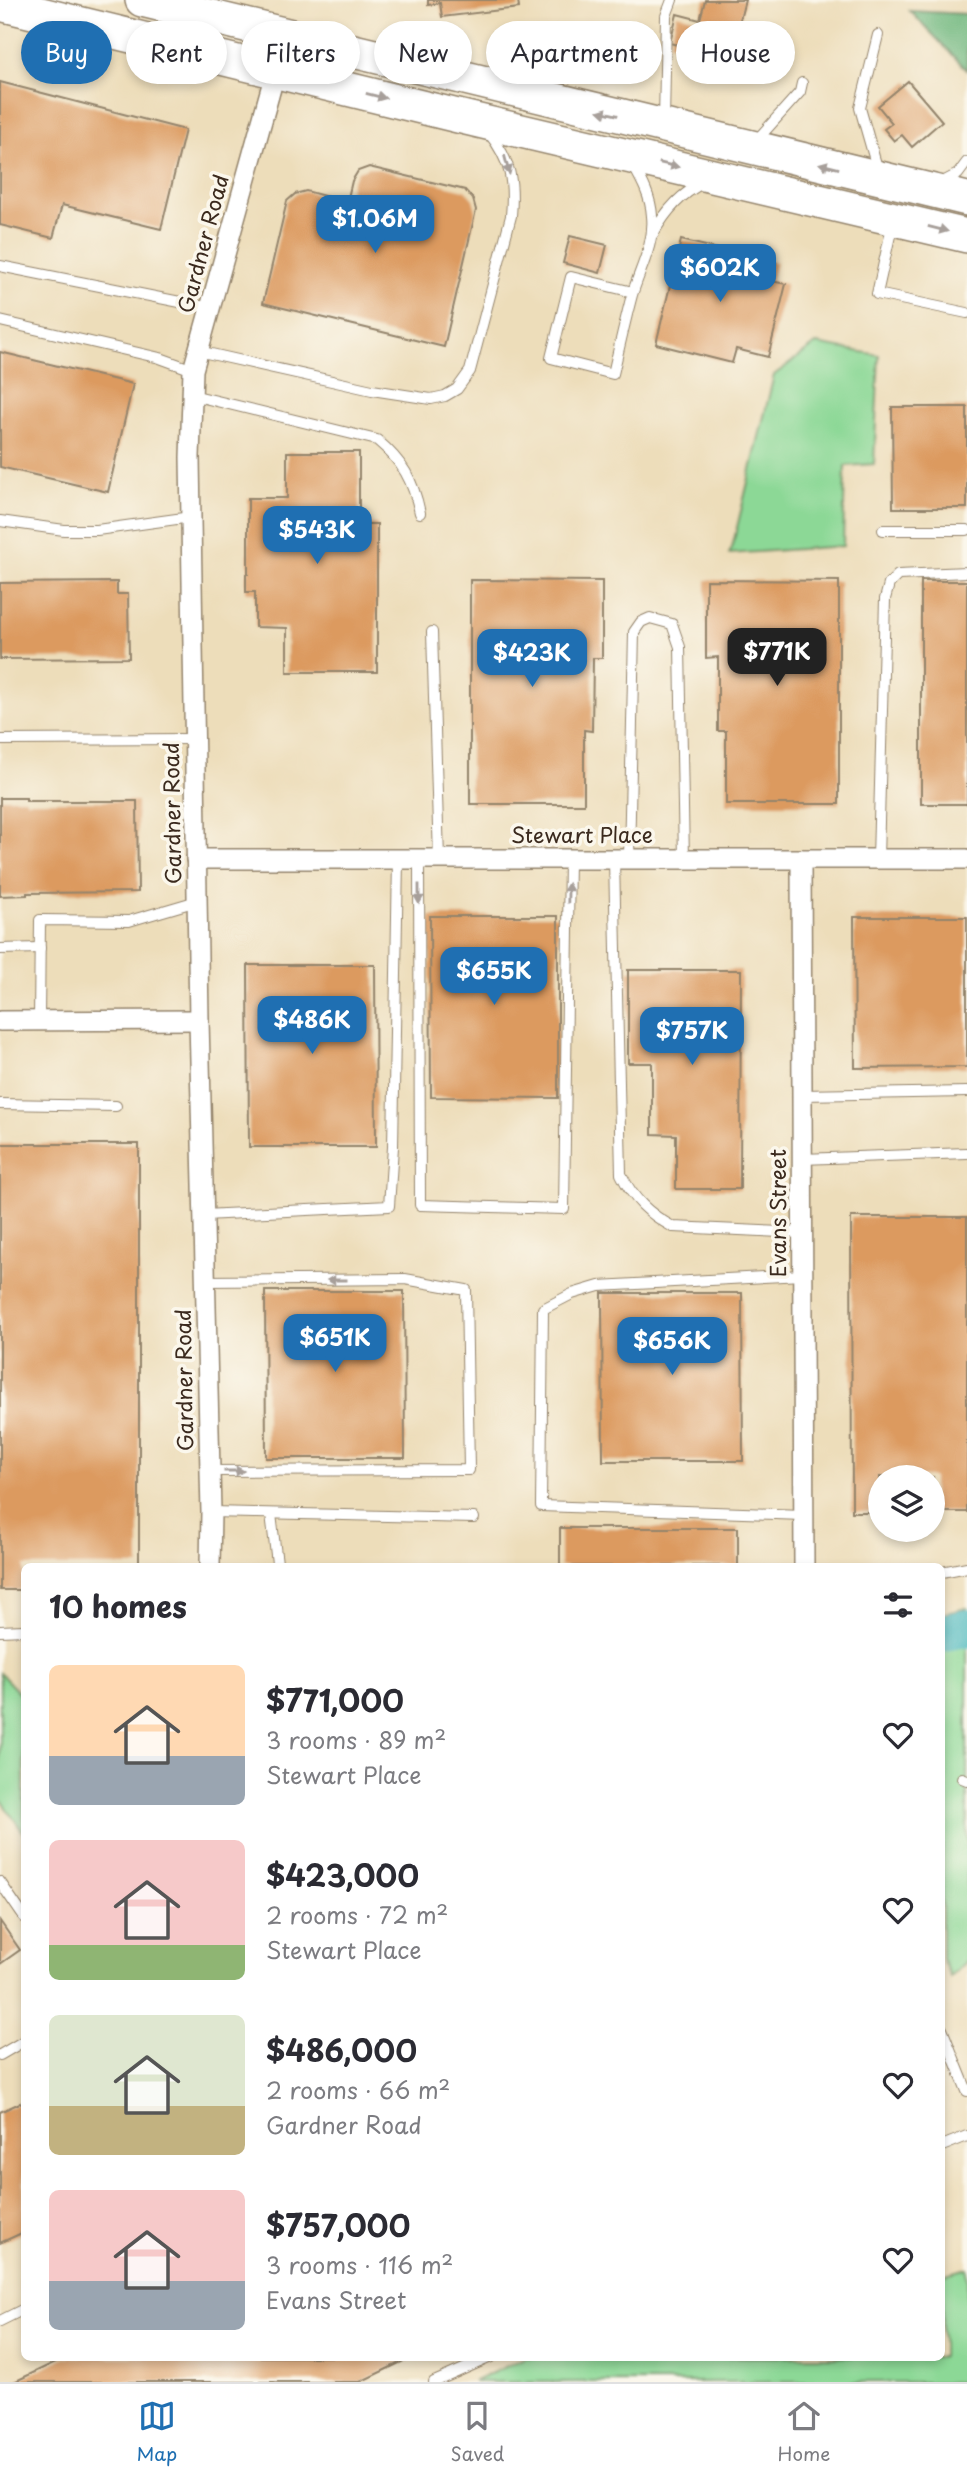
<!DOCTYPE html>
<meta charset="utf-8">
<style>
body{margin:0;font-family:"Playpen Sans",sans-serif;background:#f2f2f3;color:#2b2b33;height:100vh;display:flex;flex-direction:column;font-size:26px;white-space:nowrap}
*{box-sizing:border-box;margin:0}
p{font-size:23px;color:#7c7c81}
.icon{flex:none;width:38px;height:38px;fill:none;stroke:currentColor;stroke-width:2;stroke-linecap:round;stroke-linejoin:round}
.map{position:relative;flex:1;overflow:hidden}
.panel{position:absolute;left:21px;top:1563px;width:924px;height:798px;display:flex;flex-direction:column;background:#fff;border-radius:10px;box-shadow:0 4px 10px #0003}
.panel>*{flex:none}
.hud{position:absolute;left:21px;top:21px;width:926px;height:63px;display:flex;gap:14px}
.fabs{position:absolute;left:868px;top:1465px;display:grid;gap:14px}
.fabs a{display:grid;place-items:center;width:77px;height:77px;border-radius:50%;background:#fff;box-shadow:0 4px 10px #0003;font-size:35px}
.price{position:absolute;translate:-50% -60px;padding:0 16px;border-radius:14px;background:#1f6fb2;color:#fff;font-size:23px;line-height:46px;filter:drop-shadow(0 2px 4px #0008)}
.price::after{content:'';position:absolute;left:50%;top:42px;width:21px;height:16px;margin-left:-10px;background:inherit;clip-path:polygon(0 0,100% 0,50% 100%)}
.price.current{background:#222;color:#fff}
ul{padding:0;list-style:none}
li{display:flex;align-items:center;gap:21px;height:175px;padding:0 28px}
li span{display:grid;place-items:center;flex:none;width:196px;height:140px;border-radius:10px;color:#555}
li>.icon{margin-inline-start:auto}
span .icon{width:84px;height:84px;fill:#fffc;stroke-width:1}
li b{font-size:30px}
h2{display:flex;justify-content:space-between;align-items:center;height:84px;padding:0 28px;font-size:30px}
.tag{padding:0 24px;border-radius:32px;background:#fff;box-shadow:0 4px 10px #0003;font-size:24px;line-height:63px}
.tag.current{background:#1f6fb2;color:#fff}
.menu{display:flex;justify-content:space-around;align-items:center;height:98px;border-top:2px solid #e1e1e2;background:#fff;font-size:19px;color:#7c7c81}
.menu a{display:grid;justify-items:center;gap:4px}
.menu .current{color:#1f6fb2}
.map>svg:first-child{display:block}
</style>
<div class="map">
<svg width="967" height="2382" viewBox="0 0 967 2382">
<rect width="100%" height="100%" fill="#fbf7ec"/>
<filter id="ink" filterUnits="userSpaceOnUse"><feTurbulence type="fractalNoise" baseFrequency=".0143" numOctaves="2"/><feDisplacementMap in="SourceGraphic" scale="14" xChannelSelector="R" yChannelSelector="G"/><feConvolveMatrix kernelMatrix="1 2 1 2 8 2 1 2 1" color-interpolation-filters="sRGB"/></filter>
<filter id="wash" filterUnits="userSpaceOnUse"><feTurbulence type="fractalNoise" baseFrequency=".00686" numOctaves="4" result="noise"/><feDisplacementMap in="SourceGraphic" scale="28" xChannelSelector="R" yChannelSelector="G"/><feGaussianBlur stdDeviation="1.57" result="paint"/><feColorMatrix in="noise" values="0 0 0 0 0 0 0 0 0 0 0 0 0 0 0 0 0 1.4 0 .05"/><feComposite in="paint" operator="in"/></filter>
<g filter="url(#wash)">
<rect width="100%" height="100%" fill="#edddba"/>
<g fill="#8cd896" stroke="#64815a" stroke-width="2">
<path d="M 816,344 L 879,355 L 874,464 L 845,466 L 843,546 L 729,554 L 732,548 L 774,375 Z"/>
<path d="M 967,1608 L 967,1960 L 950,1977 L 942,1959 L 942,1614 Z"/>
<path d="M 0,1673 L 24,1698 L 24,1833 L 0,1799 Z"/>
<path d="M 967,2268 L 967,2382 L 473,2382 L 526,2357 L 942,2357 L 942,2275 Z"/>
</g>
<path fill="#71b87f" stroke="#56714e" stroke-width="2" d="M 910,11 L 967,14 L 967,70 Z"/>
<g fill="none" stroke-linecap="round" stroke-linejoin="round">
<path stroke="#47b7be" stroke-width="37" d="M 942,1633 L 967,1628"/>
</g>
<g id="blocks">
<g fill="#dc9a5f">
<path d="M 428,0 L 518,0 L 519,8 L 442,17 L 440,3 L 428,5 Z"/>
<path d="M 705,0 L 745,0 L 730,59 L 670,43 L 677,14 L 700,20 Z"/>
<path d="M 908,81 L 942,121 L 912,147 L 902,135 L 894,141 L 884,129 L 892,123 L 878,106 Z"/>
<path d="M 0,82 L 185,130 L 161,229 L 62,205 L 53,238 L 0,225 Z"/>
<path d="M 369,167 L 465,190 L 473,199 L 476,210 L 444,347 L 263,303 L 287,201 L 295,194 L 306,191 L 347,202 L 352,181 L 358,171 Z"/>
<path d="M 570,236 L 607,245 L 600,273 L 563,263 Z"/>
<path d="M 681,240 L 776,263 L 771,281 L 786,284 L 768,357 L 736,349 L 732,363 L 656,344 Z"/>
<path d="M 0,352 L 133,384 L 108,492 L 0,467 Z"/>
<path d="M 892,407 L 967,407 L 967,508 L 893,508 Z"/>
<path d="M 287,452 L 359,452 L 359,524 L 377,524 L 377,672 L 287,672 L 287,628 L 255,627 L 255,592 L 246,592 L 246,574 L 248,574 L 248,498 L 287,498 Z"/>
<path d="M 470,580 L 602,581 L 602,658 L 593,658 L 592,731 L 584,730 L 584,804 L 470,804 Z"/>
<path d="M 706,580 L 839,581 L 839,804 L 726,804 L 726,731 L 718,731 L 718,657 L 706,658 Z"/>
<rect x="921" y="581" width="46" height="223"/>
<path d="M 117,582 L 117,594 L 128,594 L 129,658 L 0,659 L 0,583 Z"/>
<path d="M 0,798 L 26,798 L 26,801 L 137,801 L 138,892 L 27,893 L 27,895 L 0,896 Z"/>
<path d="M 430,916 L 558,916 L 558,1098 L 431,1097 Z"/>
<path d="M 854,917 L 967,917 L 967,1067 L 855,1068 Z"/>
<path d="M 248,965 L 375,965 L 376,1147 L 249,1147 Z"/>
<path d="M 628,970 L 741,970 L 740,1189 L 676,1189 L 676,1135 L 652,1134 L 652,1063 L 628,1063 Z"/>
<path d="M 0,1144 L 139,1144 L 139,1566 L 24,1566 L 24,1590 L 0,1590 Z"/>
<path d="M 851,1217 L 967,1217 L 967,1512 L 933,1512 L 933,1477 L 880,1477 L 880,1512 L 852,1512 Z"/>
<path d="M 265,1291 L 404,1291 L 405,1458 L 266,1458 Z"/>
<path d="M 602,1293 L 742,1293 L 743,1461 L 603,1461 Z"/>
<rect x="560" y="1528" width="178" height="38"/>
<path d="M 0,1921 L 20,1950 L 0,1964 Z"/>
<path d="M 24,2101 L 24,2232 L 0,2243 L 0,2112 Z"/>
<path d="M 66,2357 L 412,2357 L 360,2382 L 14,2382 Z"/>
</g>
</g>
</g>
<g filter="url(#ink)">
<use href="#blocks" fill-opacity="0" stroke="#94846c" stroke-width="2"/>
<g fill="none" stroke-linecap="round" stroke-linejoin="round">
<g stroke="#94846c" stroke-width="12">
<g id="service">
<path d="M 878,35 L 860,108 L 878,171"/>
<path d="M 664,122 L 666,16 L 672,0"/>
<path d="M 755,142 L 800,92 L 802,83"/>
<path d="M 633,165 C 642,181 651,197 652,216 C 655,243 640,269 632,295 C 625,321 619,348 613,374 L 551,358 L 571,277 L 633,292"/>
<path d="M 941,183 L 958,174 L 967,162"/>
<path d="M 893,222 L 877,294 L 967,313"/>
<path d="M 653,234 C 665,212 680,194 703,183"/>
<path d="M 0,266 L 210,308"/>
<path d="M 0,321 L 160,358 L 193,370"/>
<path d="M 198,351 L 372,390 L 431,399 L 445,396 L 457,389 L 470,371 L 511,216 C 514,181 511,161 489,133"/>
<path d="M 192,395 L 377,440 C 403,462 413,480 420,513"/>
<path d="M 0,521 L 64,530 L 97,530 L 191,517"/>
<path d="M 883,530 L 967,530"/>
<path d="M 432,632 L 439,859"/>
<path d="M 0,740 L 194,739"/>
<path d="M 419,859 L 420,1205 L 564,1209 L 569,859"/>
<path d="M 614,859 L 621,1174 C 633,1199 649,1214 673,1227 L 802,1233"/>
<path d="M 629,859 L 634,632 L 641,622 L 650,618 L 672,624 L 680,647 L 684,859"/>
<path d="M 878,859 L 885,599 L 889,584 L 898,575 L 967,572"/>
<path d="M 0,949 L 40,948"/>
<path d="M 39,1021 L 40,920 L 129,921 L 197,901"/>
<path d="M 802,1095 L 967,1092"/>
<path d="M 0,1104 L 116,1106"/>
<path d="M 802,1159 L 967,1153"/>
<path d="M 204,1215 L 389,1206 L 393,1147 L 398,859"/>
<path d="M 802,1275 L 599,1286 L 572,1294 L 543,1309 L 541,1506 L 803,1515"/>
<path d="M 205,1281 L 405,1279 L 466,1290 L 469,1470 L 210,1471"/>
<path d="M 211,1512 L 474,1518"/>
<path d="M 271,1514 L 277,1563 L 276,1566"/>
<path d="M 942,1572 L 967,1567"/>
<path d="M 0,1631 L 24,1630"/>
<path d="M 962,1778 L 967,1780"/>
<path d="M 0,1882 L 24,1917"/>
<path d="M 942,2029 L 967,2091"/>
<path d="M 0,2055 L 24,2041"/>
<path d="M 942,2146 L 967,2136"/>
<path d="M 0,2321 L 24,2309"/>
<path d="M 434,2382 L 491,2357"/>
</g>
</g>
<g stroke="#94846c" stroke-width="22">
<g id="minor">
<path d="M 196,859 L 967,859"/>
<path d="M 801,859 L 804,1566"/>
<path d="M 0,1021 L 199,1020"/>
<path d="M 210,1566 L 211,1512 L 199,1020 L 190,457 L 193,370 L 271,88 L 273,70"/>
</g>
</g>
<g stroke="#94846c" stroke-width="36">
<g id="trunk">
<path d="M 142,0 L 967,199"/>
<path d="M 0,4 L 462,117 L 967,236"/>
</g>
</g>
<use href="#service" stroke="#fff" stroke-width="10"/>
<use href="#minor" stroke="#fff" stroke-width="19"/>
<use href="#trunk" stroke="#fff" stroke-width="33"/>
</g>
<defs><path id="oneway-solid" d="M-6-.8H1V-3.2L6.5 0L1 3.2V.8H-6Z" transform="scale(1.75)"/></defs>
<g fill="#a79f9a">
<use href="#oneway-solid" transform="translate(376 96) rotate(14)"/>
<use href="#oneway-solid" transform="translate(608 113) rotate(-167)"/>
<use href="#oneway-solid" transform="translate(507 165) rotate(75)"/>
<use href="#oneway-solid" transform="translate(669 165) rotate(13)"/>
<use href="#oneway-solid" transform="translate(829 166) rotate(-166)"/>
<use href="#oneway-solid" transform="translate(938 229) rotate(14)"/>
<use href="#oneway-solid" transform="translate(568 893) rotate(-89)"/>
<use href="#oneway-solid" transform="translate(419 894) rotate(90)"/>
<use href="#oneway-solid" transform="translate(337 1280) rotate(180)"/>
<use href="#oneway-solid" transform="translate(234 1471)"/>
</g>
</g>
<g text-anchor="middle" stroke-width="7" stroke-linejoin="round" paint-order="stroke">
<g font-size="21" fill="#3b2a1e" stroke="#fbf7ec">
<text transform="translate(204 244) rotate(-75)" y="7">Gardner Road</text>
<text transform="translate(173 813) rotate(-91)" y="7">Gardner Road</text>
<text x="582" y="843">Stewart Place</text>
<text transform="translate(779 1213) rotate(-90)" y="7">Evans Street</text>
<text transform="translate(185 1380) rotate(-91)" y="7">Gardner Road</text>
</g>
</g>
</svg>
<div class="fabs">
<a><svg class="icon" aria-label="layers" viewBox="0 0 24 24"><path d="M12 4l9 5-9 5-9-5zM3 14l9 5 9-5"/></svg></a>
</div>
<b class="price" style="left:375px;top:255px">$1.06M</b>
<b class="price" style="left:720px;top:304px">$602K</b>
<b class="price" style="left:317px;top:566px">$543K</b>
<b class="price current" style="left:777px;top:688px">$771K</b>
<b class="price" style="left:532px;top:689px">$423K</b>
<b class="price" style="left:494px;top:1007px">$655K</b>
<b class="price" style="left:312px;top:1056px">$486K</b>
<b class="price" style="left:692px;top:1067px">$757K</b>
<b class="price" style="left:335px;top:1374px">$651K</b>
<b class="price" style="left:672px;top:1377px">$656K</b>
<div class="hud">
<a class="tag current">Buy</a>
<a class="tag">Rent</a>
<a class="tag">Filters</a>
<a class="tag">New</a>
<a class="tag">Apartment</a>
<a class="tag">House</a>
</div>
<section class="panel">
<h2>10 homes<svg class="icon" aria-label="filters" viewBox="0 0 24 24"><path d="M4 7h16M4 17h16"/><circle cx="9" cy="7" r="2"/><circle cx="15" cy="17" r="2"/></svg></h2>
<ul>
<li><span style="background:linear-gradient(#ffd9b3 65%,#9aa5b1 0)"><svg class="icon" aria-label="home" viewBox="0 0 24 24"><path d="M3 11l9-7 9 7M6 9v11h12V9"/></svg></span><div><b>$771,000</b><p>3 rooms · 89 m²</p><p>Stewart Place</p></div><svg class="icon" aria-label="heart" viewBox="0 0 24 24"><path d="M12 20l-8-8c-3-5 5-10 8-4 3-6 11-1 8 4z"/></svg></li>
<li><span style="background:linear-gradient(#f6c9c9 75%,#8fb573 0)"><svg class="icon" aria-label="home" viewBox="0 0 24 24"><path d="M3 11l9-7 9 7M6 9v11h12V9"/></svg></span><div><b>$423,000</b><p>2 rooms · 72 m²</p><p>Stewart Place</p></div><svg class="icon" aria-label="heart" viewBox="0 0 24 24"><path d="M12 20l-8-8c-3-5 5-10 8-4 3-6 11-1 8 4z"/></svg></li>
<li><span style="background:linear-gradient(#dfe7d0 65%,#c2b280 0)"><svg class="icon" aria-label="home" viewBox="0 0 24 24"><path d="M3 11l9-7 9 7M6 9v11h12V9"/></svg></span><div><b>$486,000</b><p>2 rooms · 66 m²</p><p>Gardner Road</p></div><svg class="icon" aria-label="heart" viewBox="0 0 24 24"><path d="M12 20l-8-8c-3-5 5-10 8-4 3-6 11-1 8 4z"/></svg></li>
<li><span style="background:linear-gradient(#f6c9c9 65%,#9aa5b1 0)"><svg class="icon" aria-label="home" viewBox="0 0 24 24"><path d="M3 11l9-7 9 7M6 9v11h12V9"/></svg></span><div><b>$757,000</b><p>3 rooms · 116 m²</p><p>Evans Street</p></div><svg class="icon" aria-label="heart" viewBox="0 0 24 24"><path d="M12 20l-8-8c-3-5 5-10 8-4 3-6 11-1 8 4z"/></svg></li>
</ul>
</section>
</div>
<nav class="menu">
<a class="current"><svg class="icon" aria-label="map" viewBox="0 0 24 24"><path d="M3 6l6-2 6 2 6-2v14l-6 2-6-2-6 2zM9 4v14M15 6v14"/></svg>Map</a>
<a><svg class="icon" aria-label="saved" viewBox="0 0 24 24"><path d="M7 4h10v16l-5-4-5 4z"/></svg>Saved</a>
<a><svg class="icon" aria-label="home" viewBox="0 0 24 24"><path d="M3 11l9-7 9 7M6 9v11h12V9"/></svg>Home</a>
</nav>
